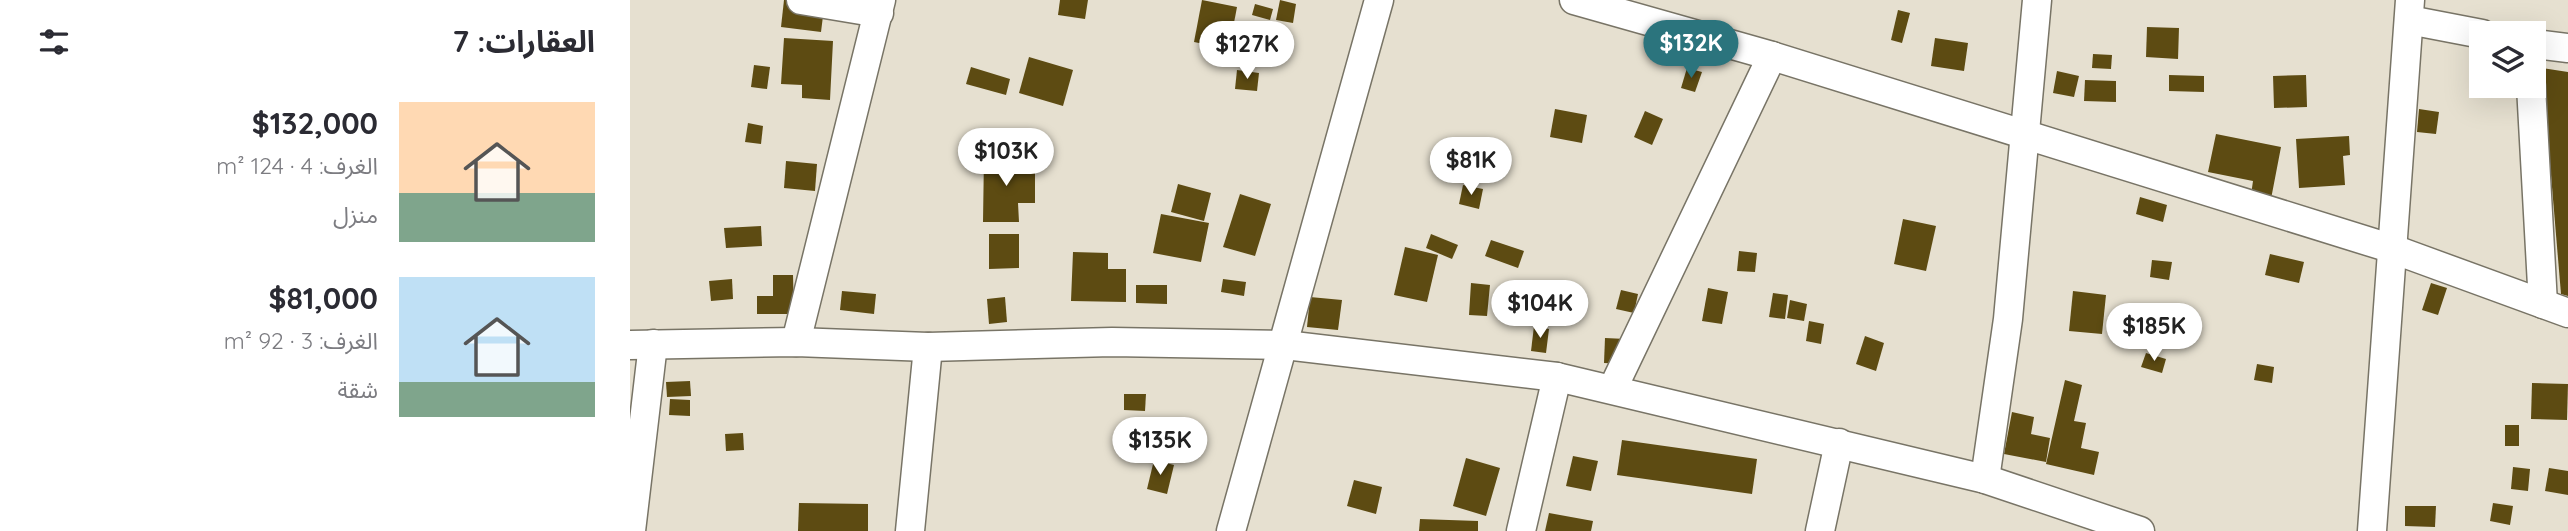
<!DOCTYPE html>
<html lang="ar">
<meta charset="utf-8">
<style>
body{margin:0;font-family:Quicksand,"Noto Sans Arabic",sans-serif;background:#f2f2f3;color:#2b2b33;direction:rtl;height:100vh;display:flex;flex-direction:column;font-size:26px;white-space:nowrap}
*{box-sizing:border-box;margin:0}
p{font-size:23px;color:#7c7c81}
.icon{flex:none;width:38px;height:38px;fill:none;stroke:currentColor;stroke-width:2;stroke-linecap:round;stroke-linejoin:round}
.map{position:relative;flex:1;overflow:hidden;direction:ltr}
.sheet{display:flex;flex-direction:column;background:#fff;width:630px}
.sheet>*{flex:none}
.tools{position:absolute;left:1839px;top:21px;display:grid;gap:14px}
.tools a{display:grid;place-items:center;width:77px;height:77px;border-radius:0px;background:#fff;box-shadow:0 7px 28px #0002;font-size:35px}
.price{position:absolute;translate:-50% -60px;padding:0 16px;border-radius:24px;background:#fff;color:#222;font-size:23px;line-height:46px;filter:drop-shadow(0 2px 4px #0008)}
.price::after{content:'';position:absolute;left:50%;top:42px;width:21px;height:16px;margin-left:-10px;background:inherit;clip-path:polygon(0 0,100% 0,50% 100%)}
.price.selected{background:#2b747d;color:#fff}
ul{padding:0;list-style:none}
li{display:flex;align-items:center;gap:21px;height:175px;padding:0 35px}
li span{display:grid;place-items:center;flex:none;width:196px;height:140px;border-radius:0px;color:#555}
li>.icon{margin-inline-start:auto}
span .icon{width:84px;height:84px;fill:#fffc;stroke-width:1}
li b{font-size:30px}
h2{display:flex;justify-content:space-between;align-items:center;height:84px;padding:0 35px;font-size:30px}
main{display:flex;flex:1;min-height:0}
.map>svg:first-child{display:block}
</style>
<main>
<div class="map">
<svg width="1938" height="531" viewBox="0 0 1938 531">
<rect width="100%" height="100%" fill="#e6e0d0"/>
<g fill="#5d4b12">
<path d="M 154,0 L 195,0 L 191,32 L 151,27 Z"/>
<path d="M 430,0 L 458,0 L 455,19 L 428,15 Z"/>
<path d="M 572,0 L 607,7 L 599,49 L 564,42 Z"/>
<path d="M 650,0 L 666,4 L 663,23 L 646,20 Z"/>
<path d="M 625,4 L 643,9 L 640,20 L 622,15 Z"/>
<path d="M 1268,10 L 1280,13 L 1272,43 L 1261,40 Z"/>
<path d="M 1517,27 L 1549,28 L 1548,59 L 1516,57 Z"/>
<path d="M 154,38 L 203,41 L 200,100 L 172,98 L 172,85 L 151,84 Z"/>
<path d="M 1305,38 L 1338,43 L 1334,71 L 1301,66 Z"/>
<path d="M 1463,54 L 1482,55 L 1481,69 L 1462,68 Z"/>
<path d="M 399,57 L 443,70 L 433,106 L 389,93 Z"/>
<path d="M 124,65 L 140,67 L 137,89 L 121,87 Z"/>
<path d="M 341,67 L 380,79 L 376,95 L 336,84 Z"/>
<path d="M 1057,68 L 1072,72 L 1065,92 L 1051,88 Z"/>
<path d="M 1912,68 L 1938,72 L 1938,296 L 1931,294 Z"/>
<path d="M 607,70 L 629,73 L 627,91 L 605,89 Z"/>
<path d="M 1427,71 L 1449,76 L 1444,97 L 1423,93 Z"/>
<path d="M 1539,75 L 1574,76 L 1574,92 L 1539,91 Z"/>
<path d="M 1676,75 L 1677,107 L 1644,108 L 1643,76 Z"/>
<path d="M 1455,80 L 1486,81 L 1486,102 L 1454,101 Z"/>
<path d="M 925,109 L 957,115 L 952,143 L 920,137 Z"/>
<path d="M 1789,109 L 1809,112 L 1806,134 L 1787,132 Z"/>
<path d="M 1015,111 L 1033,119 L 1022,145 L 1004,137 Z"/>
<path d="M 118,123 L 133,126 L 131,144 L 115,142 Z"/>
<path d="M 1586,134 L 1651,147 L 1641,199 L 1621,195 L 1623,181 L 1578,172 Z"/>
<path d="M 1719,136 L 1720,155 L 1713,156 L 1715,185 L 1669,188 L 1666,139 Z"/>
<path d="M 354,155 L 387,155 L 387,170 L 405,170 L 405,203 L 388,203 L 389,222 L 353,222 Z"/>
<path d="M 156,161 L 187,164 L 185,191 L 154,188 Z"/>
<path d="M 548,184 L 581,193 L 574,221 L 541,212 Z"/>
<path d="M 833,185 L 853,189 L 849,209 L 829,204 Z"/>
<path d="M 610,194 L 641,204 L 625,256 L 593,247 Z"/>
<path d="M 1510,197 L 1537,205 L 1533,222 L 1506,214 Z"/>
<path d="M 531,214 L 579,223 L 571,262 L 523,253 Z"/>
<path d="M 1273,219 L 1306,226 L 1296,271 L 1264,264 Z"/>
<path d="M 131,226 L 132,246 L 96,248 L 94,228 Z"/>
<path d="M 359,234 L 389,234 L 389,268 L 359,269 Z"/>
<path d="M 801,234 L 828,245 L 822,259 L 796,248 Z"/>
<path d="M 861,240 L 894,251 L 888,268 L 855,256 Z"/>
<path d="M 775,247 L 808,255 L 797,302 L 764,295 Z"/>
<path d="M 1109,251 L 1127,253 L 1125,272 L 1107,271 Z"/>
<path d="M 443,252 L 478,253 L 478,269 L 496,269 L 496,302 L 441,301 Z"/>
<path d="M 1640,254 L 1674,262 L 1669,283 L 1635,275 Z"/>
<path d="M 1522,260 L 1542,262 L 1539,280 L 1520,277 Z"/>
<path d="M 143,275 L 163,275 L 164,314 L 127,314 L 127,296 L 143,296 Z"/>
<path d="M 102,279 L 103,299 L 81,301 L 79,281 Z"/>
<path d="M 593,279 L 616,282 L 614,296 L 591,292 Z"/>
<path d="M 841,283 L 860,285 L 857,316 L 839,315 Z"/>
<path d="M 1801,283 L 1817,288 L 1808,315 L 1792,310 Z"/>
<path d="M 506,285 L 537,285 L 537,304 L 506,303 Z"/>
<path d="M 1078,288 L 1098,292 L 1092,324 L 1072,321 Z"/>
<path d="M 991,290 L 1008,294 L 1004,313 L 986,309 Z"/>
<path d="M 212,291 L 246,294 L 244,314 L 210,310 Z"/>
<path d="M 1443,291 L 1476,295 L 1472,334 L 1439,331 Z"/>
<path d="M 935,292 L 949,297 L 942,316 L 928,311 Z"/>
<path d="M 1143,293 L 1158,295 L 1155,319 L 1139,317 Z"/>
<path d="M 375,297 L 377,322 L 359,324 L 357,299 Z"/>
<path d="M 680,297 L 712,300 L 708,330 L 677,327 Z"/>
<path d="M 1160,300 L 1177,304 L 1174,321 L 1157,318 Z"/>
<path d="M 1179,321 L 1194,324 L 1191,344 L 1176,341 Z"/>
<path d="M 1493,323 L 1506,326 L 1502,347 L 1489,343 Z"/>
<path d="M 904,326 L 919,329 L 916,353 L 901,351 Z"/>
<path d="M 1235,336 L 1254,343 L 1246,371 L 1226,364 Z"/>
<path d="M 975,338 L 996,339 L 995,364 L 974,363 Z"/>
<path d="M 1516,353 L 1536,359 L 1532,373 L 1511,367 Z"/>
<path d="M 1627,364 L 1644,367 L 1642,383 L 1624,380 Z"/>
<path d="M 1435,380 L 1452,385 L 1444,421 L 1456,423 L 1451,448 L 1469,452 L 1464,475 L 1416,464 Z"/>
<path d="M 60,381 L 61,396 L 37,397 L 36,382 Z"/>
<path d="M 1902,383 L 1938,384 L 1937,420 L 1901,419 Z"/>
<path d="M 494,394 L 516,394 L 515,411 L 494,410 Z"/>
<path d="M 40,399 L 60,400 L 60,416 L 39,415 Z"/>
<path d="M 1382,412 L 1404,417 L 1401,434 L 1420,438 L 1416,462 L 1374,454 Z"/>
<rect x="1875" y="425" width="14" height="21"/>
<path d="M 113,433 L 114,450 L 96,451 L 95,434 Z"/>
<path d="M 992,440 L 1127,459 L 1122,494 L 987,475 Z"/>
<path d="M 943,456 L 968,461 L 961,491 L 936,486 Z"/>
<path d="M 836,458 L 870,468 L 856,516 L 823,506 Z"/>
<path d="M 524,460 L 544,465 L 537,494 L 517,489 Z"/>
<path d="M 1883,467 L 1900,469 L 1898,491 L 1881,489 Z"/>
<path d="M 1919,468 L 1938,471 L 1938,495 L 1915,491 Z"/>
<path d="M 724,480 L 752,487 L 746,514 L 717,506 Z"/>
<path d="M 169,503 L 238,504 L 238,531 L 168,531 Z"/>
<path d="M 1863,503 L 1883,506 L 1880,525 L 1860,521 Z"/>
<path d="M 1775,506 L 1806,506 L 1805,527 L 1775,526 Z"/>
<path d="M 919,513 L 963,521 L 961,531 L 915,531 Z"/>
<path d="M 790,519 L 848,521 L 848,531 L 789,531 Z"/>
</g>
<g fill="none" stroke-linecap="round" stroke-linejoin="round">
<g stroke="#787466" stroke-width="31">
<g id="street">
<path d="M 171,0 L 249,13"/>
<path d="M 944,0 L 1142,56 L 1760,248 L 1938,313"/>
<path d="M 1779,20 L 1852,34"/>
<path d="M 1904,44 L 1938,48"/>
<path d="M 1901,86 L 1913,304"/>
<path d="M 166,342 L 251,0"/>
<path d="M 0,345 L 166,342 L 298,347 L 482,342 L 655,345 L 927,377 L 1355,479 L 1510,531"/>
<path d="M 983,388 L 1142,56"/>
<path d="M 1355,479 L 1378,319 L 1407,0"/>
<path d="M 1,531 L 23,344"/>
<path d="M 280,531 L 298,347"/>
<path d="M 601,531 L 749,0"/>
<path d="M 891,531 L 927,377"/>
<path d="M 1190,531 L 1209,443"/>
<path d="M 1742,531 L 1780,0"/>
</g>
</g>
<use href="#street" stroke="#fff" stroke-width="28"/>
</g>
</svg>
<div class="tools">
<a><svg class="icon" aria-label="layers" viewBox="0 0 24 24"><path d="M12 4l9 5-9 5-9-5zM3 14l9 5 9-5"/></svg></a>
</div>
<b class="price selected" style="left:1061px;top:80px">$132K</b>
<b class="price" style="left:617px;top:81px">$127K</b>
<b class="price" style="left:376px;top:188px">$103K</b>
<b class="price" style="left:841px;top:197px">$81K</b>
<b class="price" style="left:910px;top:340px">$104K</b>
<b class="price" style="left:1524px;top:363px">$185K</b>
<b class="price" style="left:530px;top:477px">$135K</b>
</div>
<section class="sheet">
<h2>العقارات: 7<svg class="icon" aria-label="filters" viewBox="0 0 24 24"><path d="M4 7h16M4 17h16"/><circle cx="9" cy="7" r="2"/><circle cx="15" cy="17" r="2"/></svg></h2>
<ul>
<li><span style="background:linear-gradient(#ffd9b3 65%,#7fa58c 0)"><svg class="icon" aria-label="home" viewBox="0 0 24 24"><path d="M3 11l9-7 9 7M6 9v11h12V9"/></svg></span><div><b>$132,000</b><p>الغرف: 4 · 124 m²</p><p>منزل</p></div></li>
<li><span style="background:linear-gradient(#bfe0f5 75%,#7fa58c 0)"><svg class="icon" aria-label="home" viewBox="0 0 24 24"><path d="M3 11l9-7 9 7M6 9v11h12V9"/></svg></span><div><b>$81,000</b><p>الغرف: 3 · 92 m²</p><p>شقة</p></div></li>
</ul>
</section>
</main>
